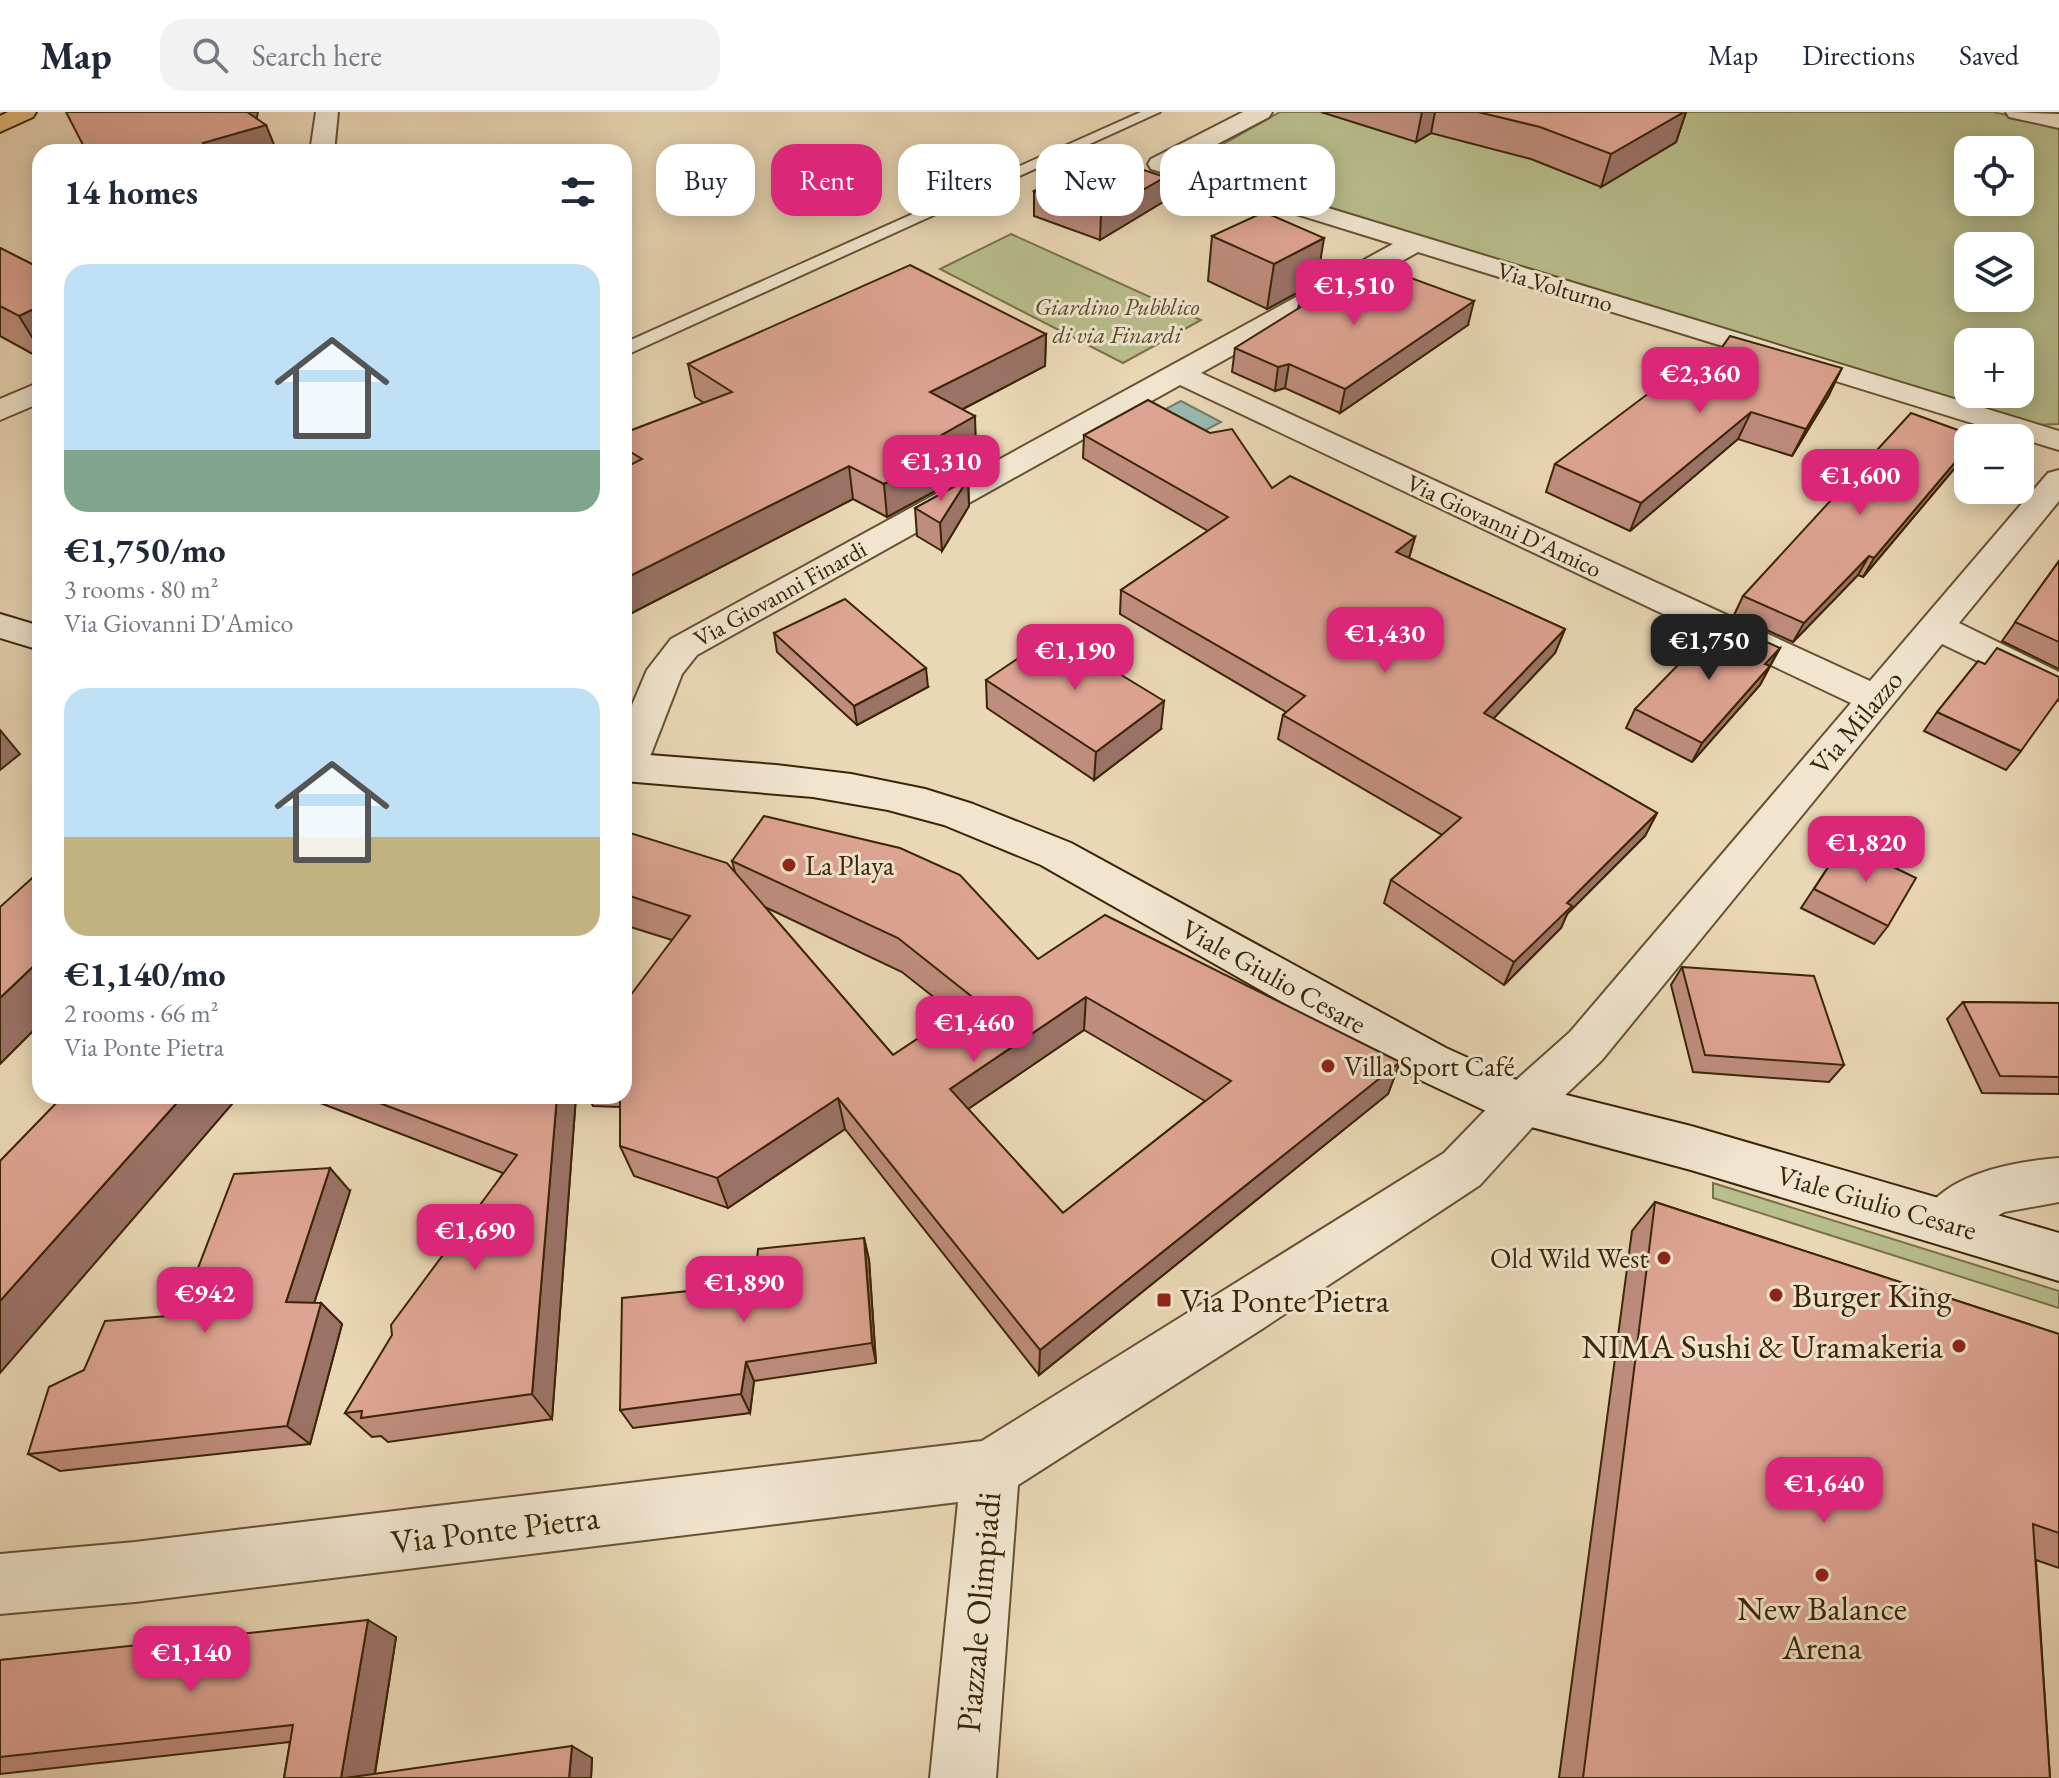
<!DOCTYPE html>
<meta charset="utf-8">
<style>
body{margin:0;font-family:"EB Garamond",serif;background:#f2f2f3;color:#1f2937;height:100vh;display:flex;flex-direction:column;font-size:30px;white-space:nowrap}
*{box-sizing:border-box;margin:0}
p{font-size:26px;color:#747a83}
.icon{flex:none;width:44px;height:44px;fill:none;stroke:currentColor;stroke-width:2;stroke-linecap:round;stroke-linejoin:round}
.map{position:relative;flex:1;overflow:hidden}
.panel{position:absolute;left:32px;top:32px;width:600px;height:960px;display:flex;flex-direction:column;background:#fff;border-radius:24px;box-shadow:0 4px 20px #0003}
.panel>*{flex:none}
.hud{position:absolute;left:656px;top:32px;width:760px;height:72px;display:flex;gap:16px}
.buttons{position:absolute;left:1954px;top:24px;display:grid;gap:16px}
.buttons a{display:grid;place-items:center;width:80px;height:80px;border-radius:16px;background:#fff;box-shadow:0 4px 20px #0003;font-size:40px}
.price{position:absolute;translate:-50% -68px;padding:0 18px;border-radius:16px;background:#db2777;color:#fff;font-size:26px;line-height:52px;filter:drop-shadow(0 2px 4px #0008)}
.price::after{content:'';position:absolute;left:50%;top:48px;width:24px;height:18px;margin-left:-12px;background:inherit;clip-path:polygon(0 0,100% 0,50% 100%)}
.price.current{background:#222;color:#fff}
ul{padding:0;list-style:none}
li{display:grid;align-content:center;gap:16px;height:424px;padding:0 32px}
li span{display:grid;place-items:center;height:248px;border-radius:24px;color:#555}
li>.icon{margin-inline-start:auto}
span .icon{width:144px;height:144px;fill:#fffc;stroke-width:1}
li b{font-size:34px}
h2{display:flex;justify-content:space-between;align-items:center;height:96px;padding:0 32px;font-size:34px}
.tag{padding:0 28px;border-radius:24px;background:#fff;box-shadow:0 4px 20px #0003;font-size:28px;line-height:72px}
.tag.current{background:#db2777;color:#fff}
header{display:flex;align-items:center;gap:48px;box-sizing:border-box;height:112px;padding:0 40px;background:#fff;border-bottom:2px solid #e0e1e3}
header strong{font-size:38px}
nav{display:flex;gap:44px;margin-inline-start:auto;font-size:28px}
.search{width:560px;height:72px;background:#f2f2f3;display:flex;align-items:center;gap:20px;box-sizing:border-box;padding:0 28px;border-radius:24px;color:#747a83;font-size:30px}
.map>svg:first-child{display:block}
</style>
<header>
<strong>Map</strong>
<div class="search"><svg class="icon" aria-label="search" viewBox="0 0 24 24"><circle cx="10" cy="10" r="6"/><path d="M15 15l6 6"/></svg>Search here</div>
<nav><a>Map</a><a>Directions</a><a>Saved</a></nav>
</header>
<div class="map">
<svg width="2059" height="1666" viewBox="0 0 2059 1666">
<rect width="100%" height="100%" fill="#ead7b5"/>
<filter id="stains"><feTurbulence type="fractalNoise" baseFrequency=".0025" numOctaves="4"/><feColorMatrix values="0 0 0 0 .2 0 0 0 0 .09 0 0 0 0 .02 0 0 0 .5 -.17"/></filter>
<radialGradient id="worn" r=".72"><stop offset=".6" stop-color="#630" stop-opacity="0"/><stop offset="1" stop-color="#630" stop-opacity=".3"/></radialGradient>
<g fill="#b8be8c" stroke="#797249" stroke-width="2" fill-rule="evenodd">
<path d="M 1280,0 L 1993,0 L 2059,14 L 2059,312 L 2034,313 L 1244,71 L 1191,50 ZM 1968,38 L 2020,38 L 2020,90 L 1968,90 ZM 1968,134 L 2020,134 L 2020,186 L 1968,186 ZM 1968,230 L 2020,230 L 2020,282 L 1968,282 Z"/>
<path d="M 1011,122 L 1201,208 L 1123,251 L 940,157 Z"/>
<path d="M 1713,1071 L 2059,1179 L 2059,1196 L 1713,1086 Z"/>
</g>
<path fill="#98b9b0" stroke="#727e6c" stroke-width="2" d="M 1181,289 L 1221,310 L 1202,320 L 1162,299 Z"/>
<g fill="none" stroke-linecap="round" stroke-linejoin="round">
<g stroke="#665232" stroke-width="4">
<path id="lane" d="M 1141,0 L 1160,0 L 624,244 L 624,231 Z"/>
</g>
<g stroke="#665232" stroke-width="4">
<g id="street">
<path d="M 316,0 L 338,0 L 334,40 L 310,40 Z"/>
<path d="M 1243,0 L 1272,0 L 1269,5 L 1181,51 L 2059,319 L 2059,338 L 1418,140 L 1201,261 L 1870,569 L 2048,361 L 2059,358 L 2059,389 L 1959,511 L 2059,560 L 2059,588 L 1942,532 L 1602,948 L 1539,1008 L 1480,1073 L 1262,1217 L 1018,1373 L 996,1666 L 930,1666 L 958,1390 L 135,1490 L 0,1502 L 0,1442 L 135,1430 L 982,1329 L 1444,1041 L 1505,978 L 1570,920 L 1851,591 L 1180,273 L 697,543 L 682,562 L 646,655 L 640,665 L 624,668 L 624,612 L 647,558 L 671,527 L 1393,132 L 1151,57 L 1148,52 L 1151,47 Z"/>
<path d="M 2006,0 L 2059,2 L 2059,16 L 2009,5 Z"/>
<path d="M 40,270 L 40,291 L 0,308 L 0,287 Z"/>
<path d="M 2059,1046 L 2059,1090 L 2004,1100 L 1963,1125 L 1945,1132 L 1927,1125 L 1919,1109 C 1941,1062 2012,1050 2059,1046 Z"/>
</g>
</g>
<g stroke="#3a2506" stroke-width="4">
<g id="secondary">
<path d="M 0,502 L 40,514 L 40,538 L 0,526 Z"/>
<path d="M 624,641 L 776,653 L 851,662 L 925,677 L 973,692 L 1071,731 L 1446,936 L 1530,974 L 1691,1014 L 2059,1121 L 2059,1169 L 1691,1058 L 1505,1008 L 1412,964 L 1041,753 L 944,713 L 888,698 L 813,685 L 624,669 Z"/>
</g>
</g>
<g stroke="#3a2506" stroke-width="4">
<path id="highway" d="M 8,0 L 36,0 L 33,5 L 0,20 L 0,4 Z"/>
</g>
<use href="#lane" fill="#f1e5cf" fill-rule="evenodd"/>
<use href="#street" fill="#f1e5cf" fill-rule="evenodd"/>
<use href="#secondary" fill="#f1e5cf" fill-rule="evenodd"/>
<use href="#highway" fill="#e5bc7a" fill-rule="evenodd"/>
</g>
<g fill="#bf8d7e" stroke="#3a2506" stroke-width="2" fill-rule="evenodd">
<path d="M 1321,0 L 1686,0 L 1676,30 L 1601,75 L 1531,47 L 1431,21 L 1416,30 Z"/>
<path d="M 1165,65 L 1163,90 L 1100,128 L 1034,104 L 1034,79 Z"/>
<path d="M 1212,124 L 1317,170 L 1267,197 L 1208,169 Z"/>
<path d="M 0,136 L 40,156 L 40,246 L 0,224 Z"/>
<path d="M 1384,175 L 1468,213 L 1340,301 L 1285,276 L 1275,279 L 1232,260 L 1235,236 L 1298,197 L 1300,188 Z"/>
<path d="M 1046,222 L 1045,254 L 963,297 L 976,336 L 949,352 L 950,371 L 887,405 L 853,387 L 624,505 L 624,321 L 704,291 L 695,285 L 688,252 Z"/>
<path d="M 1705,259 L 1829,283 L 1792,344 L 1738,327 L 1630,419 L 1546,380 L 1555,352 Z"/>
<path d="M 1084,323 L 1272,376 L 1415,425 L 1409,446 L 1565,517 L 1555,541 L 1493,607 L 1657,701 L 1645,724 L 1567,802 L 1561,816 L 1504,873 L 1384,791 L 1391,768 L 1442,723 L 1278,627 L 1283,603 L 1286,600 L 1120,502 L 1121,478 L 1208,419 L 1083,346 Z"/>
<path d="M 1968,326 L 1968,339 L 1965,344 L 1863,465 L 1858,463 L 1793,530 L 1734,503 L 1743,484 Z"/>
<path d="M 968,367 L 969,394 L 942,439 L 917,424 L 915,396 Z"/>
<path d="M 2059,449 L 2059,557 L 2002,529 Z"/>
<path d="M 774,521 L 928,575 L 857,613 L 777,540 Z"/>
<path d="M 1780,536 L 1760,573 L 1692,650 L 1626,616 L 1635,597 Z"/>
<path d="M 986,568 L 1161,617 L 1094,668 L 987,596 Z"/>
<path d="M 1937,600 L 2021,639 L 2006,658 L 1924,619 Z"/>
<path d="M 624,719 L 735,760 L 732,749 L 1038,847 L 1400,950 L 1388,982 L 1039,1263 L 845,1017 L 728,1096 L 634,1064 L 620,1034 L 620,995 L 593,994 L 588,984 L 624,984 L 672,828 L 624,813 ZM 765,795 L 902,860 L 955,902 L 893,943 ZM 1084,918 L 1205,989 L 1063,1101 L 968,997 Z"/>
<path d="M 1844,731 L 1888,814 L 1874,832 L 1801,796 Z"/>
<path d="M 1682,855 L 1844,953 L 1829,970 L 1693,960 L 1671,873 Z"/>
<path d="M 1963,890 L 2059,891 L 2059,982 L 1982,981 L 1947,907 Z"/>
<path d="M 302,984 L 576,984 L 552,1307 L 388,1330 L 381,1324 L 372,1325 L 345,1301 L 503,1061 Z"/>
<path d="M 350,1079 L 314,1191 L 321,1191 L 342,1212 L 310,1332 L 60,1359 L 28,1342 L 84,1258 L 180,1203 Z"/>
<path d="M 1655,1090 L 2059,1222 L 2059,1456 L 2036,1448 L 2050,1666 L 1559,1666 L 1632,1119 Z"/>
<path d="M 864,1126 L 869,1148 L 876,1251 L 754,1269 L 750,1301 L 633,1316 L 620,1298 L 755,1172 Z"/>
<path d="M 396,1525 L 375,1662 L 592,1646 L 591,1666 L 284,1666 L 290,1630 L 0,1662 L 0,1548 Z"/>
</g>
<g fill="#9b7367" stroke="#3a2506" stroke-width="2">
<path d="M 241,0 L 258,0 L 255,16 L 266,13 L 277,40 L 207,40 L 203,31 Z"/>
<path d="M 1422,0 L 1435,0 L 1431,21 L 1416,30 Z"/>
<path d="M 1684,0 L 1686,0 L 1676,30 L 1601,75 L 1611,42 Z"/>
<path d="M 1165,65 L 1163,90 L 1100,128 L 1101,102 Z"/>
<path d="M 1324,126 L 1317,170 L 1267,197 L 1274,152 Z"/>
<path d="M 1474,189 L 1468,213 L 1340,301 L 1345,277 Z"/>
<path d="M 40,194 L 40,238 L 19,204 Z"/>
<path d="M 1046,222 L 1045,254 L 932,313 L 930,280 Z"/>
<path d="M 1289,252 L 1285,276 L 1275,279 L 1278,255 Z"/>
<path d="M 1842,256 L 1829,283 L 1792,344 L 1806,317 Z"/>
<path d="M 1751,300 L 1738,327 L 1630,419 L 1641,391 Z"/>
<path d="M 975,304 L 976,336 L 949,352 L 950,371 L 887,405 L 884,372 L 931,329 Z"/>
<path d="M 1968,335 L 1968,339 L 1965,344 L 1863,465 L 1874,446 Z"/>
<path d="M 849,354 L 853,387 L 624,505 L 624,467 Z"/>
<path d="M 968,367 L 969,394 L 942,439 L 940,411 Z"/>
<path d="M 1415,425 L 1408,449 L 1396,440 Z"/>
<path d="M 1869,444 L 1858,463 L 1793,530 L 1804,511 Z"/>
<path d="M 1565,517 L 1555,541 L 1476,625 L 1484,601 Z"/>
<path d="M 1780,536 L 1769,555 L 1765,552 Z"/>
<path d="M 1770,554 L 1760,573 L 1692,650 L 1702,631 Z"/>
<path d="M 926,556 L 928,575 L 857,613 L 854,594 Z"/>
<path d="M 1164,589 L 1161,617 L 1094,668 L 1096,640 Z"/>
<path d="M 0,618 L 20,642 L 0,658 Z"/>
<path d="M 1657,701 L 1645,724 L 1567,802 L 1561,816 L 1504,873 L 1514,850 L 1567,791 Z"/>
<path d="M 40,848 L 40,912 L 0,952 L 0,886 Z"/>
<path d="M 1086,885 L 1084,918 L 952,1008 L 950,977 Z"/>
<path d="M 1400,950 L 1388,982 L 1039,1263 L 1040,1238 Z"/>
<path d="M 183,984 L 239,984 L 0,1261 L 0,1189 Z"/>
<path d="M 557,984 L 576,984 L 552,1307 L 532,1282 Z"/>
<path d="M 838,986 L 845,1017 L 728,1096 L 717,1066 Z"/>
<path d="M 330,1056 L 350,1079 L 308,1210 L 286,1190 Z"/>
<path d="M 864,1126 L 869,1148 L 876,1251 L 872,1231 Z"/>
<path d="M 321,1191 L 342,1212 L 310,1332 L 287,1314 Z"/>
<path d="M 746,1250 L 754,1269 L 750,1301 L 741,1282 Z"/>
<path d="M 368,1508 L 396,1525 L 374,1666 L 341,1666 Z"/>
<path d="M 572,1634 L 592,1646 L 591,1666 L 569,1666 Z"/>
</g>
<g fill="#dea493" stroke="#3a2506" stroke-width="2" fill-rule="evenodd">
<path d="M 66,0 L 247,0 L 266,13 L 203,31 L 211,40 L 60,40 L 83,33 Z"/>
<path d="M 1478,0 L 1684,0 L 1611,42 L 1540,15 Z"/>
<path d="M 1098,43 L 1165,65 L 1101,102 L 1034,79 Z"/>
<path d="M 1264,100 L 1324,126 L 1274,152 L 1212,124 Z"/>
<path d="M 0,136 L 40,156 L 40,194 L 19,204 L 0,194 Z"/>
<path d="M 910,153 L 1046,222 L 930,280 L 975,304 L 931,329 L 948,338 L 884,372 L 849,354 L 624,467 L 624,356 L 642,347 L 624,336 L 624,321 L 732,280 L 688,252 Z"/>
<path d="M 1350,161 L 1384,175 L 1403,163 L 1474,189 L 1345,277 L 1289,252 L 1278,255 L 1235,236 L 1307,191 L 1300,188 Z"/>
<path d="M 1730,224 L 1842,256 L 1806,317 L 1751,300 L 1641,391 L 1555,352 L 1686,253 L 1705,259 Z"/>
<path d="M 1148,288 L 1210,321 L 1232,317 L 1272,376 L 1290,364 L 1415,425 L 1396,440 L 1565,517 L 1484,601 L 1657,701 L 1567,791 L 1572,794 L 1514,850 L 1391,768 L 1461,706 L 1283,603 L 1305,584 L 1121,478 L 1228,405 L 1084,323 Z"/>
<path d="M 1911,301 L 1977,325 L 1976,326 L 1968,326 L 1968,335 L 1874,446 L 1869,444 L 1804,511 L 1743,484 Z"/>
<path d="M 968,367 L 940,411 L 915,396 Z"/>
<path d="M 2059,449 L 2059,530 L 2015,510 Z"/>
<path d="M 845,487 L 926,556 L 854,594 L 774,521 Z"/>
<path d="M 1721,509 L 1780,536 L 1765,552 L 1770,554 L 1702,631 L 1635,597 Z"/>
<path d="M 1054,522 L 1164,589 L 1096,640 L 986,568 Z"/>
<path d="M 1997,536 L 2059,565 L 2059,586 L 2021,639 L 1937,600 L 1978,549 L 1985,552 Z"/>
<path d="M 764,704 L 900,736 L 960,763 L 1038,847 L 1105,803 L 1400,950 L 1040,1238 L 838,986 L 717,1066 L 620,1034 L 620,984 L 624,984 L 624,892 L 690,804 L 624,782 L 624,719 L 727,751 L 893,943 L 976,888 L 898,826 L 732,749 ZM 1086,885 L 1231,969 L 1063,1101 L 950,977 Z"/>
<path d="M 1844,731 L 1916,766 L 1888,814 L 1814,777 Z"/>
<path d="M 40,759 L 40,848 L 0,886 L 0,795 Z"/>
<path d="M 1682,855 L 1814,864 L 1844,953 L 1705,943 Z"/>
<path d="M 1963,890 L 2059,891 L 2059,965 L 2000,964 Z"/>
<path d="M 63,984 L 183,984 L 0,1189 L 0,1049 Z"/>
<path d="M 361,984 L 557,984 L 532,1282 L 361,1306 L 362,1299 L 345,1301 L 392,1223 L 391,1213 L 517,1043 Z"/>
<path d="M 330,1056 L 286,1190 L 321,1191 L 287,1314 L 28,1342 L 49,1275 L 84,1258 L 105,1209 L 180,1203 L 234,1062 Z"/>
<path d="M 1655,1090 L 2059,1222 L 2059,1421 L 2033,1412 L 2050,1666 L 1583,1666 Z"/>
<path d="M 864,1126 L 872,1231 L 746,1250 L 741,1282 L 620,1298 L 622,1186 L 755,1172 L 758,1137 Z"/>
<path d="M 368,1508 L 341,1666 L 284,1666 L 293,1613 L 0,1645 L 0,1548 Z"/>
<path d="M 572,1634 L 569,1666 L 345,1666 Z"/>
</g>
<g fill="#8f2418" stroke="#f1e5cf" stroke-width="3">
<circle cx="789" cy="753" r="8"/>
<circle cx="1328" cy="954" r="8"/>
<circle cx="1664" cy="1146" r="8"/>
<circle cx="1776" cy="1183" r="8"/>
<rect x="1156" y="1180" width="16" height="16" rx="4"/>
<circle cx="1959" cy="1234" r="8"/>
<circle cx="1822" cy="1463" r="8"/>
</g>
<g text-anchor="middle" stroke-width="6" stroke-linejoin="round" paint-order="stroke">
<g font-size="24" fill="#3a2506" stroke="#f1e5cf">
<text transform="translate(1555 175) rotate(17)" y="8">Via Volturno</text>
<text transform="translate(1504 414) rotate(25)" y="8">Via Giovanni D'Amico</text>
<text transform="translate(780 482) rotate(-29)" y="8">Via Giovanni Finardi</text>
</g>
<g font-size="24" font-style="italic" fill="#5a4b28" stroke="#f1e5cf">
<text x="1117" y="203">Giardino Pubblico<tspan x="1117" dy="28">di via Finardi</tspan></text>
</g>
<g font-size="28" fill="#3a2506" stroke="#f1e5cf">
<text transform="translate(1856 610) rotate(-50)" y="10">Via Milazzo</text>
<text transform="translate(1274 864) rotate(29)" y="10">Viale Giulio Cesare</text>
<text transform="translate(1877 1090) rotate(16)" y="10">Viale Giulio Cesare</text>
</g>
<g font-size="28" fill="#3a2506" stroke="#f1e5cf" text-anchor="start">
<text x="805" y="763">La Playa</text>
<text x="1344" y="964">Villa Sport Café</text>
<text x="1648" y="1156" text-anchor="end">Old Wild West</text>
</g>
<g font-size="34" fill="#3a2506" stroke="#f1e5cf" text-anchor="start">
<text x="1792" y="1195">Burger King</text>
<text x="1180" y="1200">Via Ponte Pietra</text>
<text x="1943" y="1246" text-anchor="end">NIMA Sushi &amp; Uramakeria</text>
<text x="1822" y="1508" text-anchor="middle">New Balance<tspan x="1822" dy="39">Arena</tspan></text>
</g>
<g font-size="34" fill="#3a2506" stroke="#f1e5cf">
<text transform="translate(495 1417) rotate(-7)" y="12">Via Ponte Pietra</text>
<text transform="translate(978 1500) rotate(-85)" y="12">Piazzale Olimpiadi</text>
</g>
</g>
<rect width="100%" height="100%" filter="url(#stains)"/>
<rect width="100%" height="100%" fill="url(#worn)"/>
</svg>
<div class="buttons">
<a><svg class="icon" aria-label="locate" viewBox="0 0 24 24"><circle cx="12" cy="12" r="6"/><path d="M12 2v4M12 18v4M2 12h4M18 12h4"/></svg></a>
<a><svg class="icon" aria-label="layers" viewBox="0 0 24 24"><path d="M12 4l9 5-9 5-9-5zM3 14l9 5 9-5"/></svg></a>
<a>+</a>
<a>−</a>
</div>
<b class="price" style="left:1354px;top:215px">€1,510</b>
<b class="price" style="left:1700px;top:303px">€2,360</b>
<b class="price" style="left:941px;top:391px">€1,310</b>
<b class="price" style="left:1860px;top:405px">€1,600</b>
<b class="price" style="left:1385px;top:563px">€1,430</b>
<b class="price current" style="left:1709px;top:570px">€1,750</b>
<b class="price" style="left:1075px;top:580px">€1,190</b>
<b class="price" style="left:1866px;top:772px">€1,820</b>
<b class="price" style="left:974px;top:952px">€1,460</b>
<b class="price" style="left:475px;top:1160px">€1,690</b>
<b class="price" style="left:744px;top:1212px">€1,890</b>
<b class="price" style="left:205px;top:1223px">€942</b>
<b class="price" style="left:1824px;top:1413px">€1,640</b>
<b class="price" style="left:191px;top:1582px">€1,140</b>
<div class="hud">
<a class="tag">Buy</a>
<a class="tag current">Rent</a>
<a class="tag">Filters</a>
<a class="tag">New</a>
<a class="tag">Apartment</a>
</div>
<section class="panel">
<h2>14 homes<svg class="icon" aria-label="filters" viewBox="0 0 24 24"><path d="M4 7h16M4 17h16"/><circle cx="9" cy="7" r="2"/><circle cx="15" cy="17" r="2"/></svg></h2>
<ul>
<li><span style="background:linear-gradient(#bfe0f5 75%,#7fa58c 0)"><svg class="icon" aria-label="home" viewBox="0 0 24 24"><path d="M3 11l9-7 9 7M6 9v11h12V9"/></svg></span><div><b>€1,750/mo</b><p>3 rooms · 80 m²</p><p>Via Giovanni D'Amico</p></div></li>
<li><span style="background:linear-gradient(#bfe0f5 60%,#c2b280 0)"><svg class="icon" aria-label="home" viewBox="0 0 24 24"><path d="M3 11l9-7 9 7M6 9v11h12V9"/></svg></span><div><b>€1,140/mo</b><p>2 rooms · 66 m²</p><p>Via Ponte Pietra</p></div></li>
</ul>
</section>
</div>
